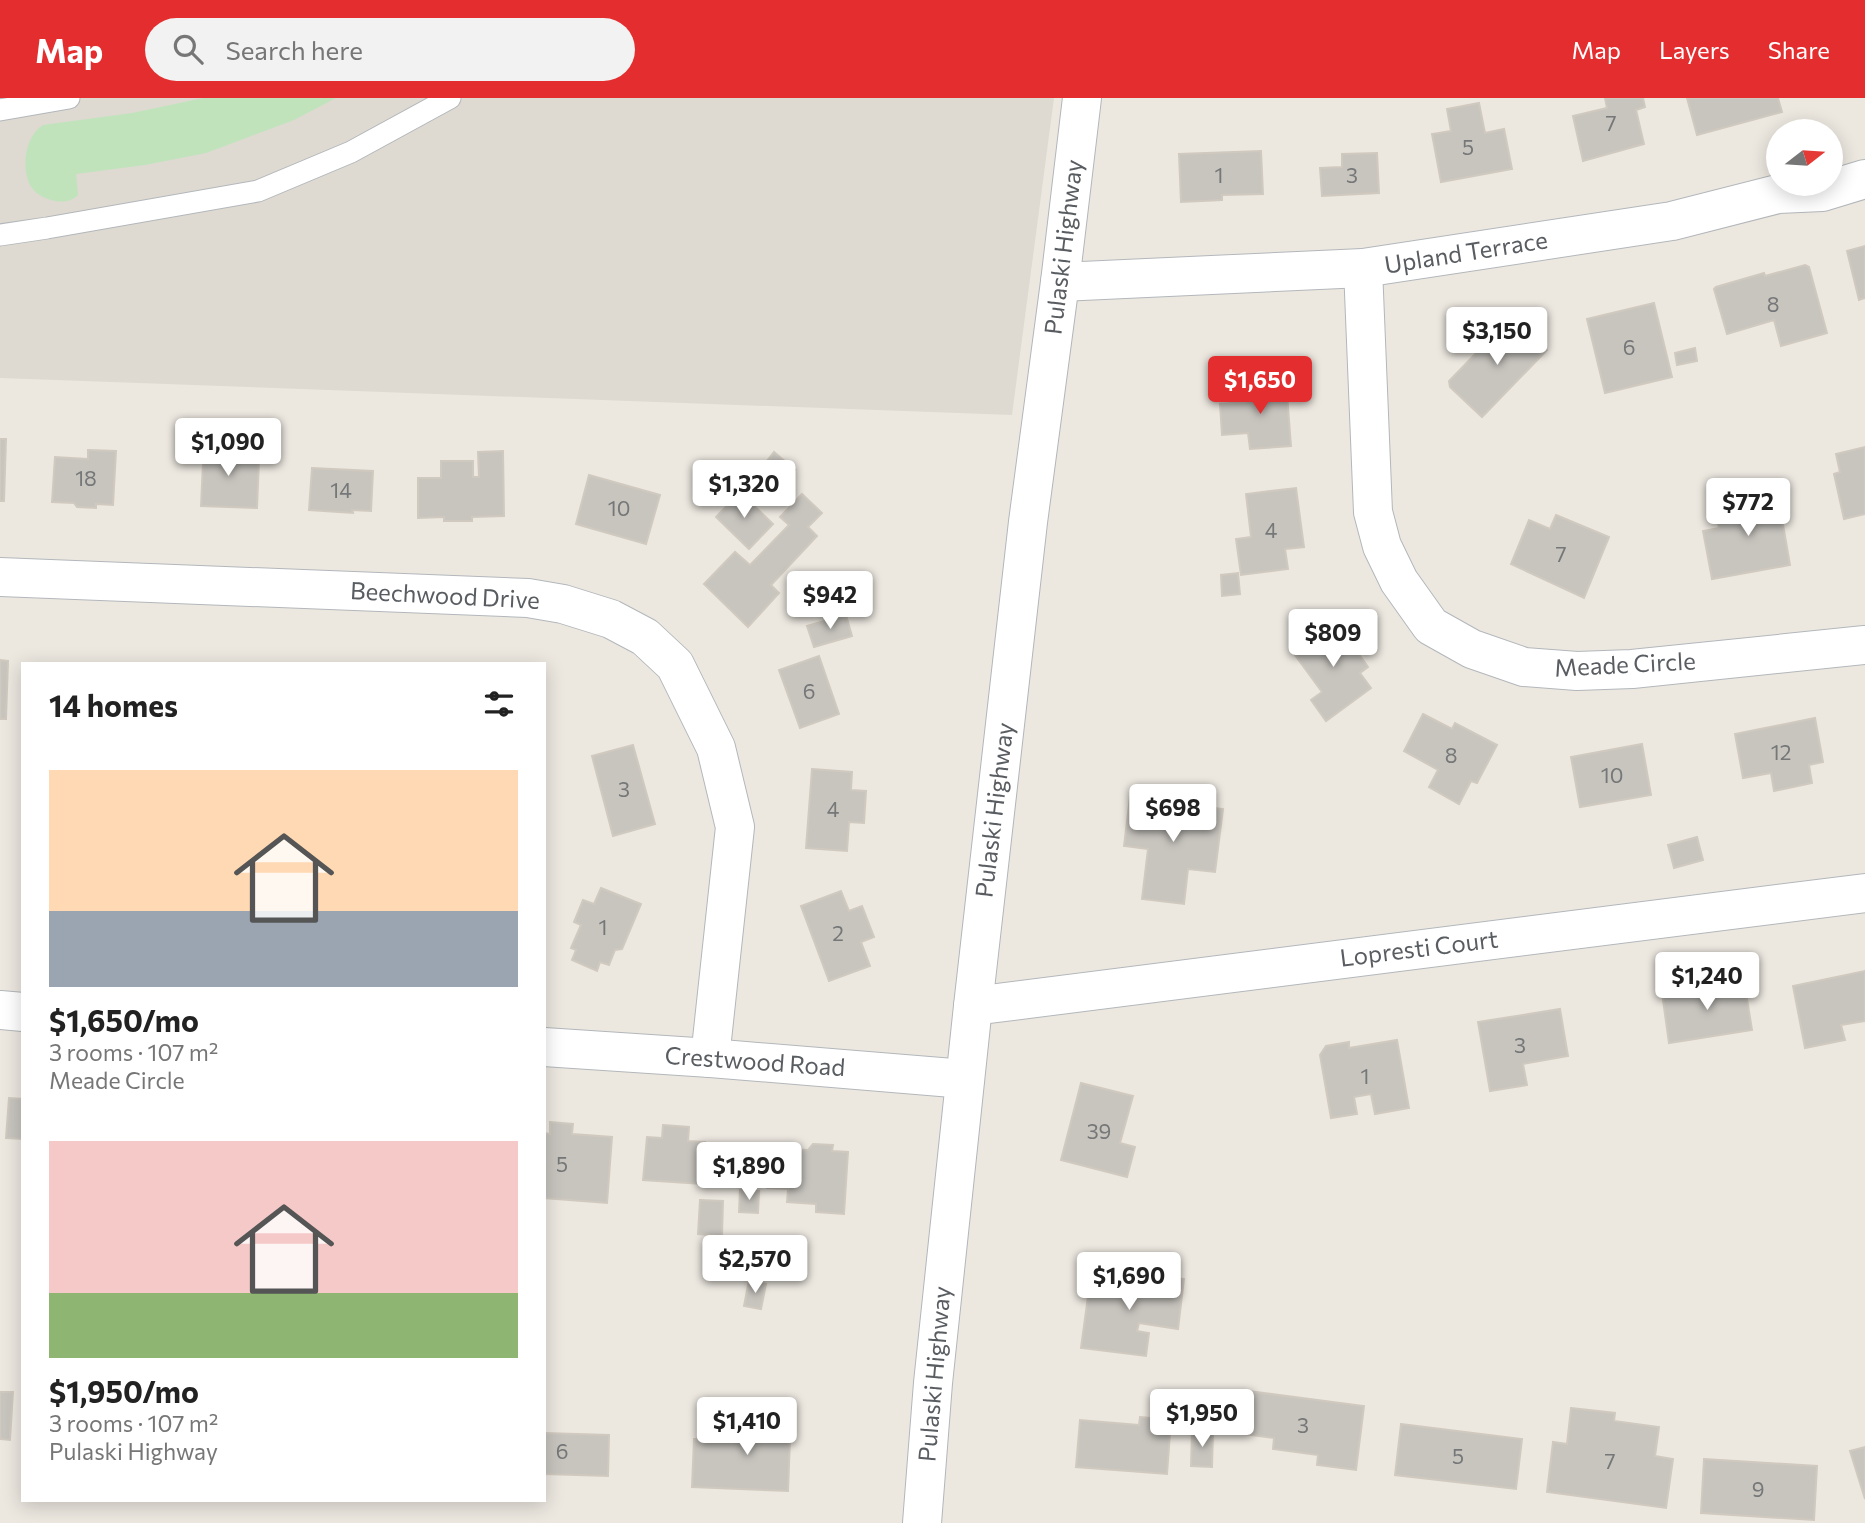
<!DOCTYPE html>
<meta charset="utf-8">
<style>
body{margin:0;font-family:Commissioner,sans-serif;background:#f2f2f2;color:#222;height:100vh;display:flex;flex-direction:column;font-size:26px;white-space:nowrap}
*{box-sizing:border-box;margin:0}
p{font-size:23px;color:#767676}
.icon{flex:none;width:38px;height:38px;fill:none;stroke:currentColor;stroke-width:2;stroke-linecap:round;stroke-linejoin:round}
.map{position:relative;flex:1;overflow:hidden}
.drawer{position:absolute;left:21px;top:564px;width:525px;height:840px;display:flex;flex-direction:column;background:#fff;border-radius:0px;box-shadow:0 4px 18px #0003}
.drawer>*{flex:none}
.needle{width:46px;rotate:73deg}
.fabs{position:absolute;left:1766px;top:21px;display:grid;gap:14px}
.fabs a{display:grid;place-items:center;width:77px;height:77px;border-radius:50%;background:#fff;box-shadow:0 4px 18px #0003;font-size:35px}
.price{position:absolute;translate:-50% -60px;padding:0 16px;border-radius:7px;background:#fff;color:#222;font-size:23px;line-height:46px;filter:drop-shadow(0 2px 4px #0008)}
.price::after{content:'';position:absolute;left:50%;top:42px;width:21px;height:16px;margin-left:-10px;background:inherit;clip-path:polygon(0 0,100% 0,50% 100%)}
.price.active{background:#e42d2f;color:#fff}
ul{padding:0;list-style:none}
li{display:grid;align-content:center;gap:14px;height:371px;padding:0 28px}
li span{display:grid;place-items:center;height:217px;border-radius:0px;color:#555}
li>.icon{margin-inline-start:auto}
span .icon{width:126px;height:126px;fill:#fffc;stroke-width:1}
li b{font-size:30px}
h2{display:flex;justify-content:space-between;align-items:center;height:84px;padding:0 28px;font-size:30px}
header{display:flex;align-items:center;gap:42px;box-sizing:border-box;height:98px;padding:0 35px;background:#e42d2f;color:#fff}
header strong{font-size:33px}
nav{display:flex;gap:38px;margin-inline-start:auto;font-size:24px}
.search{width:490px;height:63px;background:#f2f2f2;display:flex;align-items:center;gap:18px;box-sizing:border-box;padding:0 24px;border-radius:38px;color:#767676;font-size:26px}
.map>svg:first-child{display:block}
</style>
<header>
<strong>Map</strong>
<div class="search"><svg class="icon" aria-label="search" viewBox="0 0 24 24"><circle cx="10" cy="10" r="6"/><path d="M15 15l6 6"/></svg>Search here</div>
<nav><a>Map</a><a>Layers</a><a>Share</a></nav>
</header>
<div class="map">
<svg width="1865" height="1425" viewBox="0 0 1865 1425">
<rect width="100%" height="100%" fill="#ece8e0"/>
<path fill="#dedad1" d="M 0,0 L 1054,0 L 1012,317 L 0,280 Z"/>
<path fill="#c0e3bc" d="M 203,0 L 336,0 L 294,22 L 206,55 L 145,67 L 76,76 L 78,97 C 66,110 38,102 30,87 C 21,69 25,38 43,27 L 132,15 Z"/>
<g fill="#c8c5bf" stroke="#d0c9bf" stroke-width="2">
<path d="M 1605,0 L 1643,0 L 1645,9 L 1636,12 L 1644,46 L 1583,63 L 1573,18 L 1607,10 Z"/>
<path d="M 1687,0 L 1778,0 L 1782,14 L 1697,37 Z"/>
<path d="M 1479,5 L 1485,35 L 1504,31 L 1512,71 L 1441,84 L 1432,36 L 1451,33 L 1447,11 Z"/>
<path d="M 1261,53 L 1263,96 L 1222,97 L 1222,102 L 1181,104 L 1179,56 Z"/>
<path d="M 1377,55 L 1379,95 L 1322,98 L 1320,70 L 1342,69 L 1342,56 Z"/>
<path d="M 1865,148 L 1865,200 L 1859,202 L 1847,153 Z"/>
<path d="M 1805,167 L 1809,169 L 1827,235 L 1781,248 L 1774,222 L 1727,236 L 1714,191 L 1716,189 L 1764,175 L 1765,178 Z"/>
<path d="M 1654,205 L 1672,279 L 1605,295 L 1587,221 Z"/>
<path d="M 1512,218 L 1547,252 L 1482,319 L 1450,289 L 1449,283 Z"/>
<path d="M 1695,250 L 1697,263 L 1677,267 L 1675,255 Z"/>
<path d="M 1286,283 L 1291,348 L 1250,351 L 1248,335 L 1222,337 L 1220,306 L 1245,304 L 1244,287 Z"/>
<path d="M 0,341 L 6,341 L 4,403 L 0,403 Z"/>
<path d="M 204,343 L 231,344 L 231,361 L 259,362 L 257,410 L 201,408 Z"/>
<path d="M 1865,349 L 1865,416 L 1844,421 L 1834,376 L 1840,374 L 1836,356 Z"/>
<path d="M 88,352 L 116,353 L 113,407 L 96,406 L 96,410 L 77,409 L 74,405 L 52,404 L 55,359 L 88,361 Z"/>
<path d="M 503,353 L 504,418 L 472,419 L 472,423 L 444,423 L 444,419 L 418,420 L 418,380 L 441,380 L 441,363 L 473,363 L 473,379 L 479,379 L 478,354 Z"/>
<path d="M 774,354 L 795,372 L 785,385 L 763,368 Z"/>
<path d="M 312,370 L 373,373 L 371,413 L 352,412 L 353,415 L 309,412 Z"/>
<path d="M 767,376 L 781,389 L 770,400 L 756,387 Z"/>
<path d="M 589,377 L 660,397 L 646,446 L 576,426 Z"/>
<path d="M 1296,390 L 1304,449 L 1285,451 L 1288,471 L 1241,477 L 1236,441 L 1251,439 L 1246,396 Z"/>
<path d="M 1777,392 L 1790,467 L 1712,481 L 1703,433 L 1719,430 L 1716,414 L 1748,408 L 1746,398 Z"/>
<path d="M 740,394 L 773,426 L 749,451 L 716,419 Z"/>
<path d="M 802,396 L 822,415 L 808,429 L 817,438 L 771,487 L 779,495 L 748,529 L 704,486 L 735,454 L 750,467 L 789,427 L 780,419 Z"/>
<path d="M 1556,417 L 1609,439 L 1584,500 L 1511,466 L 1529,422 L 1550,431 Z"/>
<path d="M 1238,475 L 1240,496 L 1222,498 L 1221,477 Z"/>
<path d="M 846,517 L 852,538 L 814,549 L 807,528 Z"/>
<path d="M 1335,522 L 1368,569 L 1360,575 L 1371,590 L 1326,623 L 1311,602 L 1322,594 L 1292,553 Z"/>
<path d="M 819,558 L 839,616 L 800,630 L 779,572 Z"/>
<path d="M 0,562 L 8,563 L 6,621 L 0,621 Z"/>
<path d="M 1423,616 L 1452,631 L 1455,625 L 1497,647 L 1477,685 L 1471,683 L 1459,706 L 1429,689 L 1438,672 L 1404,653 Z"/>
<path d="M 1815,620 L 1823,664 L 1809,667 L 1812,685 L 1774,693 L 1771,675 L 1743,680 L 1735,636 Z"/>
<path d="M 1642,646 L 1651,697 L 1580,709 L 1571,659 Z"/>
<path d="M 633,647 L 655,726 L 613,738 L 592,658 Z"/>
<path d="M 812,671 L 852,674 L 851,692 L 866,693 L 864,725 L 849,724 L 847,753 L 806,750 Z"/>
<path d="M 1130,699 L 1223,711 L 1215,774 L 1188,771 L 1184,806 L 1142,801 L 1148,751 L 1124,748 Z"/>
<path d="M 1697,739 L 1703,762 L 1674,770 L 1668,747 Z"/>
<path d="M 601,790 L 641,806 L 622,851 L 615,852 L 609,867 L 600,864 L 597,873 L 572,862 L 576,852 L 571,850 L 581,827 L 574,824 L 583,802 L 594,806 Z"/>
<path d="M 841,793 L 849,813 L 862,808 L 874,839 L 861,844 L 870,868 L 829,883 L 801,808 Z"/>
<path d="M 1865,873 L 1865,923 L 1841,927 L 1845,942 L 1805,950 L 1793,888 Z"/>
<path d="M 1744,882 L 1752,932 L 1669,945 L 1662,895 Z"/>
<path d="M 1560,911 L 1568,958 L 1523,966 L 1527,987 L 1490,993 L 1478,924 Z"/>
<path d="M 1397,942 L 1409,1010 L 1375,1016 L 1371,996 L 1354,999 L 1357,1016 L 1331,1020 L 1320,957 L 1326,948 L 1349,944 L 1349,950 Z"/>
<path d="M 1081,985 L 1133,998 L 1120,1045 L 1135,1049 L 1127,1079 L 1061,1062 Z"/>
<path d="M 9,1000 L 23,1001 L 23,1041 L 6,1040 Z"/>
<path d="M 550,1024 L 573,1026 L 572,1036 L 612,1039 L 607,1105 L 544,1100 L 544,1035 L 550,1036 Z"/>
<path d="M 663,1027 L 689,1029 L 688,1043 L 705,1044 L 702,1086 L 643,1082 L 647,1039 L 662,1040 Z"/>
<path d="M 813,1046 L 833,1047 L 832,1053 L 848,1054 L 844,1116 L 816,1114 L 816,1106 L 787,1104 L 788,1091 L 767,1090 L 770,1050 L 808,1052 Z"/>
<path d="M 740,1092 L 759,1093 L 758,1115 L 739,1114 Z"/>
<path d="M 700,1102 L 723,1103 L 722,1138 L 698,1136 Z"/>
<path d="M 1091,1176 L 1149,1183 L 1150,1176 L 1184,1181 L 1178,1231 L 1139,1225 L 1137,1233 L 1149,1235 L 1146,1258 L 1081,1250 Z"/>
<path d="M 749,1182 L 766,1186 L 761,1211 L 744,1208 Z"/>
<path d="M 1240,1292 L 1364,1308 L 1356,1372 L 1317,1367 L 1318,1357 L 1273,1351 L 1274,1340 L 1235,1335 Z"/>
<path d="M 0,1294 L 13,1294 L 10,1342 L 0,1341 Z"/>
<path d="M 1571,1310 L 1615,1315 L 1614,1323 L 1659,1329 L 1655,1358 L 1673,1361 L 1666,1410 L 1547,1394 L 1553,1344 L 1567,1346 Z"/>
<path d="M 749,1314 L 791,1315 L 788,1393 L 692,1389 L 694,1341 L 748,1343 Z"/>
<path d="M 1140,1319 L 1171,1322 L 1167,1376 L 1076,1369 L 1080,1322 L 1139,1327 Z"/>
<path d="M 1401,1326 L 1522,1341 L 1516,1391 L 1395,1377 Z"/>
<path d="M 1192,1333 L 1213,1333 L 1212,1369 L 1191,1368 Z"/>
<path d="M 544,1335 L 609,1337 L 608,1378 L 544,1376 Z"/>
<path d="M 1865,1349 L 1865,1401 L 1850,1353 Z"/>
<path d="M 1704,1361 L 1817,1368 L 1814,1422 L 1701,1415 Z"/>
</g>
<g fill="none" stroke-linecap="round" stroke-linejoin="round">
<g stroke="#b3b7bb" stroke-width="23">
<g id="lane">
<path d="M 0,12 L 69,0"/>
<path d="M 0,137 L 47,130 L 258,93 L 351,54 L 450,0"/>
</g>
</g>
<g stroke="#b3b7bb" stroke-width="40">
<g id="street">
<path d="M 1363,170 L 1373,414 L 1382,448 L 1399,483 L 1431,528 L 1472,551 L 1524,569 L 1577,573 L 1632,571 L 1865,547"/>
<path d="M 1060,184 L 1363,170 L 1672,123 L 1778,96 L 1822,94 L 1865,81"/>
<path d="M 0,479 L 528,500 L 563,506 L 611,521 L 645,539 L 675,567 L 716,650 L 735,729 L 710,960"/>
<path d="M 973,908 L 1865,795"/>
<path d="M 0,912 L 23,914"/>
<path d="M 544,949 L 710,960 L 965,981"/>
</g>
</g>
<g stroke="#b2b6bb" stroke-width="40">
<path id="secondary" d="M 922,1425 L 933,1285 L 973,908 L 1028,424 L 1060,184 L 1082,0"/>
</g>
<use href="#lane" stroke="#fff" stroke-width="21"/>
<use href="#street" stroke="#fff" stroke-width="38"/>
<use href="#secondary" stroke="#fff" stroke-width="38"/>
</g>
<g text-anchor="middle" stroke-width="5" stroke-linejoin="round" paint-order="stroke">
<g font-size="21" fill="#757778">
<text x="1611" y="33">7</text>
<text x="1468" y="57">5</text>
<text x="1219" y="85">1</text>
<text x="1352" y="85">3</text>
<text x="1773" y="214">8</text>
<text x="1629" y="257">6</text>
<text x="86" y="388">18</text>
<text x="341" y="400">14</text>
<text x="619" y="418">10</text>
<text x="1271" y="440">4</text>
<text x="1561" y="464">7</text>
<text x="809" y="601">6</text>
<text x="1781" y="662">12</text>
<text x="1451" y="665">8</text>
<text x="1612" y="685">10</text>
<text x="624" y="699">3</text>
<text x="833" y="719">4</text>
<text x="603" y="837">1</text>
<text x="838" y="843">2</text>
<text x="1520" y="955">3</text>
<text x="1365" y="986">1</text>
<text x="1099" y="1041">39</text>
<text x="562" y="1074">5</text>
<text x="1303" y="1335">3</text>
<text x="562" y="1361">6</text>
<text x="1458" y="1366">5</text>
<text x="1610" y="1371">7</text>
<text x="1758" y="1399">9</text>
</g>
<g font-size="24" fill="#595d61" stroke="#fff">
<text transform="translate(1064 149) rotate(-83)" y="8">Pulaski Highway</text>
<text transform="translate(1466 155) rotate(-9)" y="8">Upland Terrace</text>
<text transform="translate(445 498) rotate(3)" y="8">Beechwood Drive</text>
<text transform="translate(1625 567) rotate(-3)" y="8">Meade Circle</text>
<text transform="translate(995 712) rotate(-83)" y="8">Pulaski Highway</text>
<text transform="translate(1419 851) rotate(-7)" y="8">Lopresti Court</text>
<text transform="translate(755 964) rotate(4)" y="8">Crestwood Road</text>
<text transform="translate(935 1276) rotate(-85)" y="8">Pulaski Highway</text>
</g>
</g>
</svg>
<div class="fabs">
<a><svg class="needle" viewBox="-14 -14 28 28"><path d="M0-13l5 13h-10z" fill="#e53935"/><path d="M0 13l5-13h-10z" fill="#767676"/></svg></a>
</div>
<b class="price" style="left:1497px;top:269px">$3,150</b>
<b class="price active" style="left:1260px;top:318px">$1,650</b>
<b class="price" style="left:228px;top:380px">$1,090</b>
<b class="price" style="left:744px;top:422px">$1,320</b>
<b class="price" style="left:1748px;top:440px">$772</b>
<b class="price" style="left:830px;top:533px">$942</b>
<b class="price" style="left:1333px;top:571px">$809</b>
<b class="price" style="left:1173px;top:746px">$698</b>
<b class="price" style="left:1707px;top:914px">$1,240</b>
<b class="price" style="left:749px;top:1104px">$1,890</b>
<b class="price" style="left:755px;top:1197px">$2,570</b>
<b class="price" style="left:1129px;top:1214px">$1,690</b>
<b class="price" style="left:1202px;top:1351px">$1,950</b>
<b class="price" style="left:747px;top:1359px">$1,410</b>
<section class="drawer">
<h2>14 homes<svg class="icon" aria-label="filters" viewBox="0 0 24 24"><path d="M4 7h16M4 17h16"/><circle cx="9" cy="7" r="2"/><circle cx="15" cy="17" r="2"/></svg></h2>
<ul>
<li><span style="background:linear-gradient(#ffd9b3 65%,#9aa5b1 0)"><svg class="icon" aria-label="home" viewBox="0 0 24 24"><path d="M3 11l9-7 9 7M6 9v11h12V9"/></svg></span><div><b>$1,650/mo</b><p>3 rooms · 107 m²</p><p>Meade Circle</p></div></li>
<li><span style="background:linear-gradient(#f6c9c9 70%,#8fb573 0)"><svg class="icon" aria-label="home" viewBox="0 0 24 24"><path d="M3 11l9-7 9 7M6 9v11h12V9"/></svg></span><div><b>$1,950/mo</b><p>3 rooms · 107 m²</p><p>Pulaski Highway</p></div></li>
</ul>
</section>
</div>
